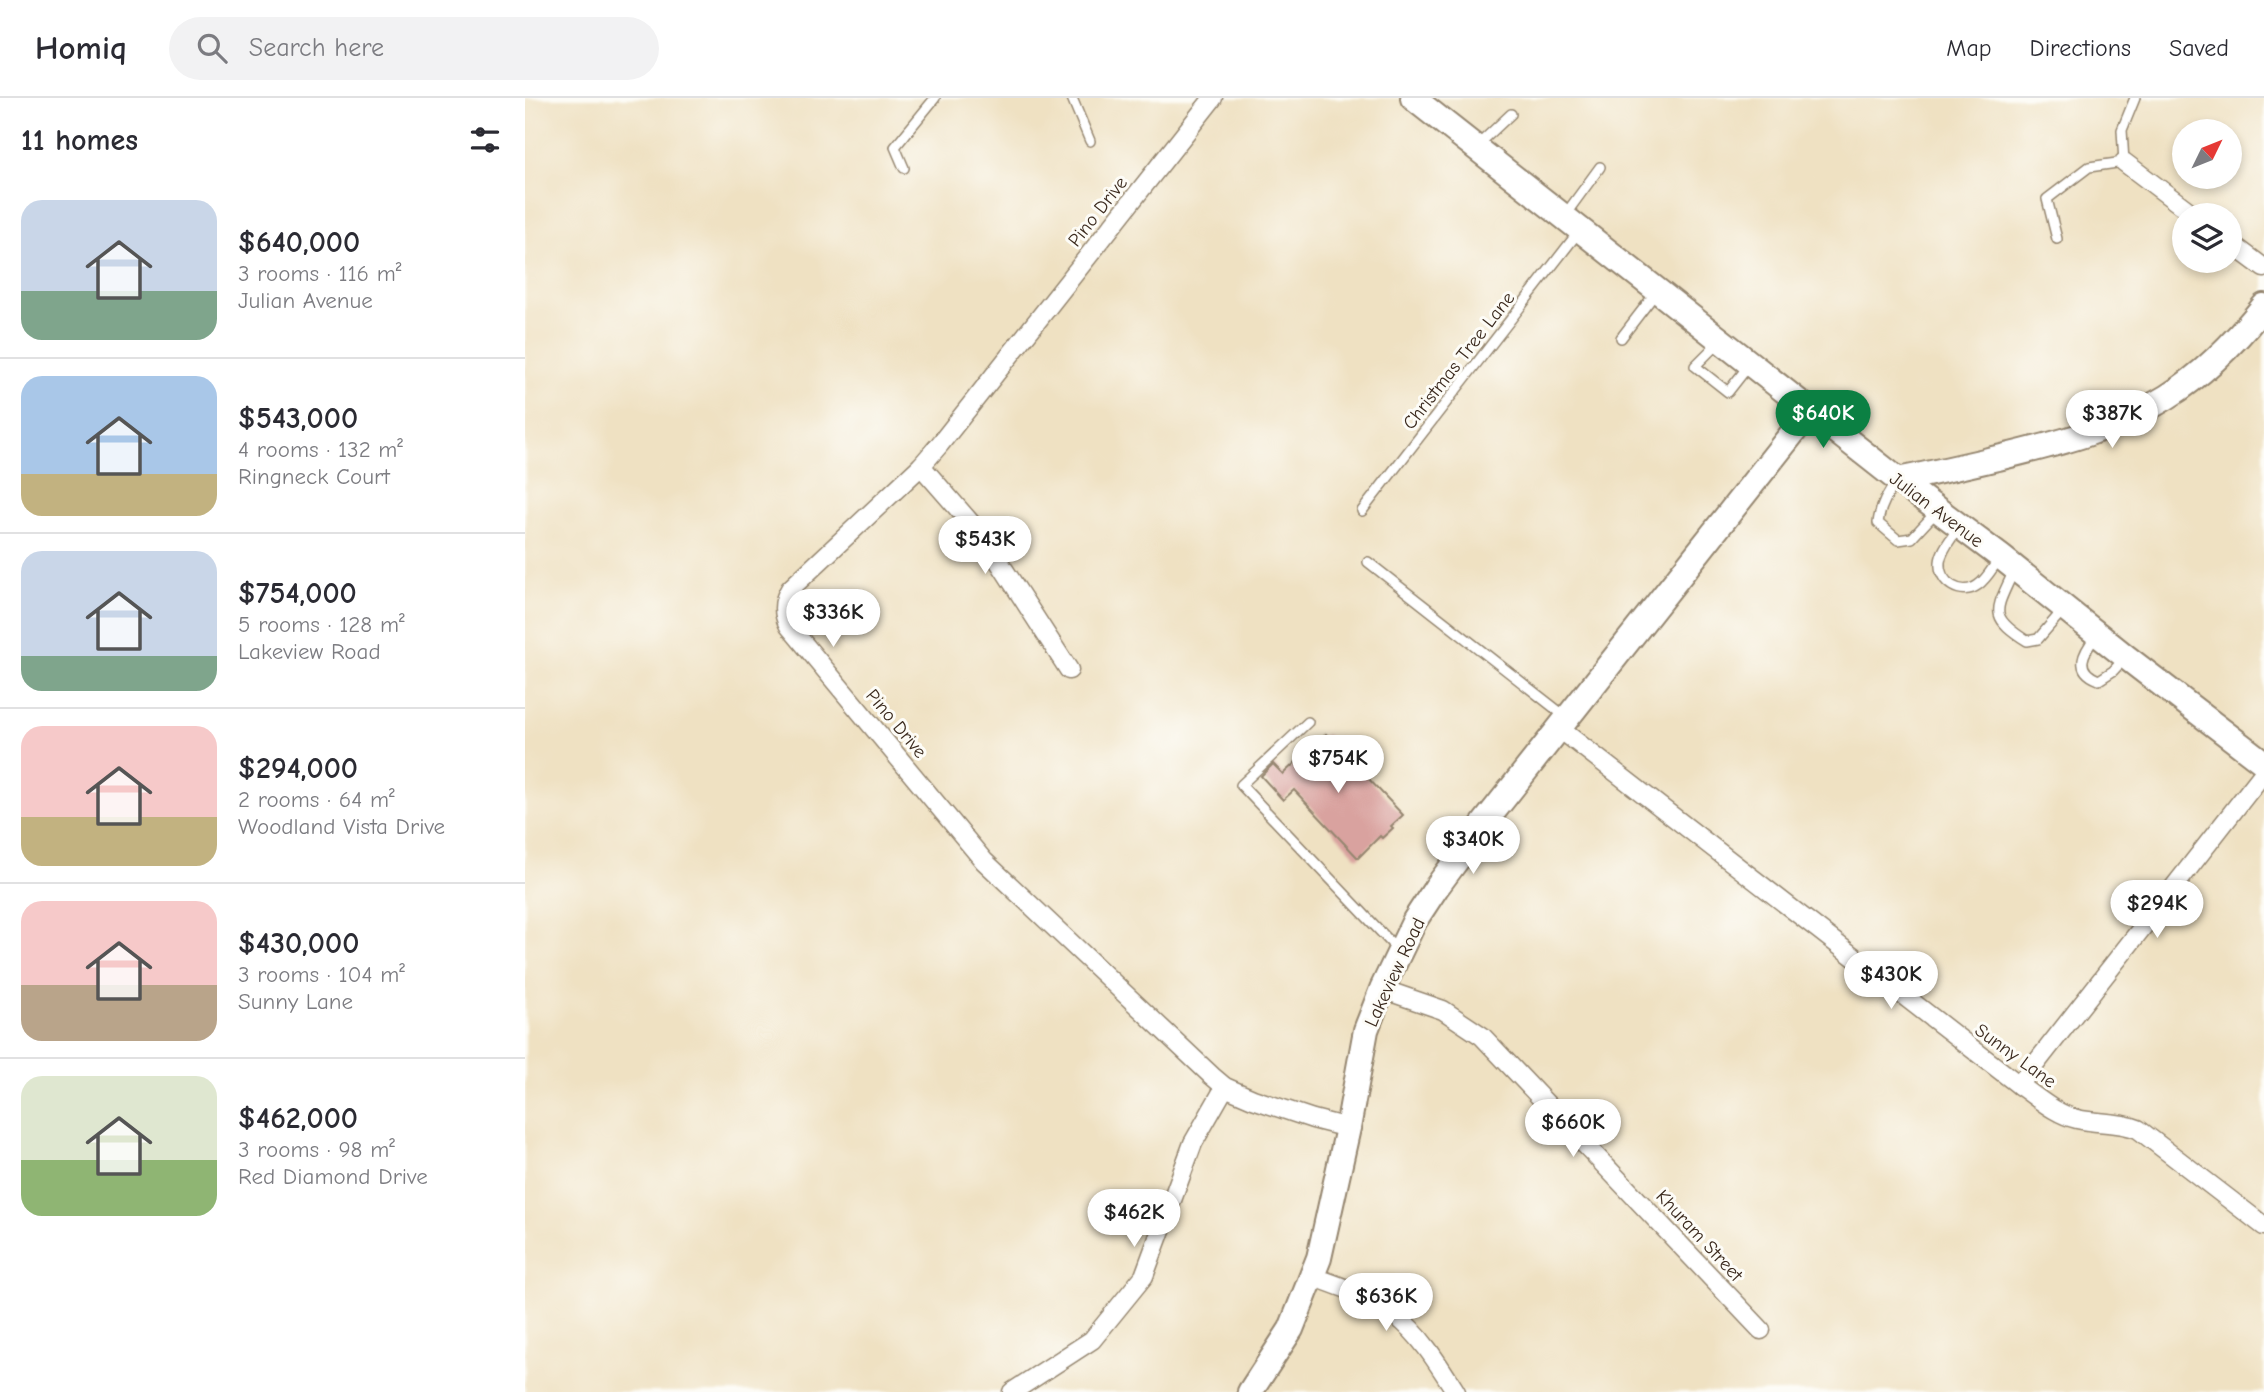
<!DOCTYPE html>
<meta charset="utf-8">
<style>
body{margin:0;font-family:"Comic Neue",sans-serif;background:#f2f2f3;color:#2b2b33;height:100vh;display:flex;flex-direction:column;font-size:26px;white-space:nowrap}
*{box-sizing:border-box;margin:0}
p{font-size:23px;color:#7c7c81}
.icon{flex:none;width:38px;height:38px;fill:none;stroke:currentColor;stroke-width:2;stroke-linecap:round;stroke-linejoin:round}
.map{position:relative;flex:1;overflow:hidden}
.drawer{display:flex;flex-direction:column;background:#fff;width:525px}
.drawer>*{flex:none}
.needle{width:46px;rotate:47deg}
.fabs{position:absolute;left:1647px;top:21px;display:grid;gap:14px}
.fabs a{display:grid;place-items:center;width:70px;height:70px;border-radius:50%;background:#fff;box-shadow:0 4px 10px #0003;font-size:35px}
.price{position:absolute;translate:-50% -60px;padding:0 16px;border-radius:24px;background:#fff;color:#222;font-size:23px;line-height:46px;filter:drop-shadow(0 2px 4px #0008)}
.price::after{content:'';position:absolute;left:50%;top:42px;width:21px;height:16px;margin-left:-10px;background:inherit;clip-path:polygon(0 0,100% 0,50% 100%)}
.price.on{background:#0b8043;color:#fff}
ul{padding:0;list-style:none}
li{display:flex;align-items:center;gap:21px;height:175px;padding:0 21px}
li+li{border-top:2px solid #e1e1e2}
li span{display:grid;place-items:center;flex:none;width:196px;height:140px;border-radius:21px;color:#555}
li>.icon{margin-inline-start:auto}
span .icon{width:84px;height:84px;fill:#fffc;stroke-width:1}
li b{font-size:30px}
h2{display:flex;justify-content:space-between;align-items:center;height:84px;padding:0 21px;font-size:30px}
header{display:flex;align-items:center;gap:42px;box-sizing:border-box;height:98px;padding:0 35px;background:#fff;border-bottom:2px solid #e1e1e2}
header strong{font-size:33px}
nav{display:flex;gap:38px;margin-inline-start:auto;font-size:24px}
.search{width:490px;height:63px;background:#f2f2f3;display:flex;align-items:center;gap:18px;box-sizing:border-box;padding:0 24px;border-radius:38px;color:#7c7c81;font-size:26px}
main{display:flex;flex:1;min-height:0}
.map>svg:first-child{display:block}
</style>
<header>
<strong>Homiq</strong>
<div class="search"><svg class="icon" aria-label="search" viewBox="0 0 24 24"><circle cx="10" cy="10" r="6"/><path d="M15 15l6 6"/></svg>Search here</div>
<nav><a>Map</a><a>Directions</a><a>Saved</a></nav>
</header>
<main>
<section class="drawer">
<h2>11 homes<svg class="icon" aria-label="filters" viewBox="0 0 24 24"><path d="M4 7h16M4 17h16"/><circle cx="9" cy="7" r="2"/><circle cx="15" cy="17" r="2"/></svg></h2>
<ul>
<li><span style="background:linear-gradient(#c9d6e8 65%,#7fa58c 0)"><svg class="icon" aria-label="home" viewBox="0 0 24 24"><path d="M3 11l9-7 9 7M6 9v11h12V9"/></svg></span><div><b>$640,000</b><p>3 rooms · 116 m²</p><p>Julian Avenue</p></div></li>
<li><span style="background:linear-gradient(#a9c7e8 70%,#c2b280 0)"><svg class="icon" aria-label="home" viewBox="0 0 24 24"><path d="M3 11l9-7 9 7M6 9v11h12V9"/></svg></span><div><b>$543,000</b><p>4 rooms · 132 m²</p><p>Ringneck Court</p></div></li>
<li><span style="background:linear-gradient(#c9d6e8 75%,#7fa58c 0)"><svg class="icon" aria-label="home" viewBox="0 0 24 24"><path d="M3 11l9-7 9 7M6 9v11h12V9"/></svg></span><div><b>$754,000</b><p>5 rooms · 128 m²</p><p>Lakeview Road</p></div></li>
<li><span style="background:linear-gradient(#f6c9c9 65%,#c2b280 0)"><svg class="icon" aria-label="home" viewBox="0 0 24 24"><path d="M3 11l9-7 9 7M6 9v11h12V9"/></svg></span><div><b>$294,000</b><p>2 rooms · 64 m²</p><p>Woodland Vista Drive</p></div></li>
<li><span style="background:linear-gradient(#f6c9c9 60%,#b9a48a 0)"><svg class="icon" aria-label="home" viewBox="0 0 24 24"><path d="M3 11l9-7 9 7M6 9v11h12V9"/></svg></span><div><b>$430,000</b><p>3 rooms · 104 m²</p><p>Sunny Lane</p></div></li>
<li><span style="background:linear-gradient(#dfe7d0 60%,#8fb573 0)"><svg class="icon" aria-label="home" viewBox="0 0 24 24"><path d="M3 11l9-7 9 7M6 9v11h12V9"/></svg></span><div><b>$462,000</b><p>3 rooms · 98 m²</p><p>Red Diamond Drive</p></div></li>
</ul>
</section>
<div class="map">
<svg width="1739" height="1294" viewBox="0 0 1739 1294">
<rect width="100%" height="100%" fill="#fdfcf7"/>
<filter id="ink" filterUnits="userSpaceOnUse"><feTurbulence type="fractalNoise" baseFrequency=".0143" numOctaves="2"/><feDisplacementMap in="SourceGraphic" scale="14" xChannelSelector="R" yChannelSelector="G"/><feConvolveMatrix kernelMatrix="1 2 1 2 8 2 1 2 1" color-interpolation-filters="sRGB"/></filter>
<filter id="wash" filterUnits="userSpaceOnUse"><feTurbulence type="fractalNoise" baseFrequency=".00686" numOctaves="4" result="noise"/><feDisplacementMap in="SourceGraphic" scale="28" xChannelSelector="R" yChannelSelector="G"/><feGaussianBlur stdDeviation="1.57" result="paint"/><feColorMatrix in="noise" values="0 0 0 0 0 0 0 0 0 0 0 0 0 0 0 0 0 1.4 0 .05"/><feComposite in="paint" operator="in"/></filter>
<g filter="url(#wash)">
<rect width="100%" height="100%" fill="#efe1c2"/>
<g id="blocks">
<path fill="#d9a29f" d="M 801,636 L 878,717 L 866,728 L 868,730 L 857,740 L 855,738 L 833,760 L 769,692 L 758,702 L 736,678 L 748,666 L 758,676 Z"/>
</g>
</g>
<g filter="url(#ink)">
<use href="#blocks" fill-opacity="0" stroke="#958670" stroke-width="2"/>
<g fill="none" stroke-linecap="round" stroke-linejoin="round">
<g stroke="#958670" stroke-width="12">
<g id="lane">
<path d="M 547,0 L 565,43"/>
<path d="M 952,48 L 986,16"/>
<path d="M 379,70 L 370,49 L 410,0"/>
<path d="M 1040,117 L 1075,69"/>
<path d="M 1532,141 L 1522,101 L 1564,69 L 1599,64 L 1597,32 L 1610,0"/>
<path d="M 1096,240 L 1132,193"/>
<path d="M 1195,243 L 1170,268 L 1203,294 L 1225,266"/>
<path d="M 1372,384 C 1361,397 1355,409 1353,425 L 1373,442 L 1387,440 L 1412,413"/>
<path d="M 837,413 L 1055,132"/>
<path d="M 1433,430 C 1427,440 1416,452 1415,464 C 1413,485 1437,499 1453,487 C 1462,481 1468,469 1474,461"/>
<path d="M 843,464 L 1041,619"/>
<path d="M 1489,472 C 1472,512 1461,517 1502,543 L 1513,541 L 1539,511"/>
<path d="M 1571,538 C 1558,555 1548,572 1574,582 L 1588,573 L 1600,560"/>
<path d="M 783,624 L 716,687 L 873,852"/>
</g>
</g>
<g stroke="#958670" stroke-width="21">
<g id="street">
<path d="M 688,0 L 415,346 L 396,368 L 265,491 C 257,504 257,515 264,528 L 459,763 L 687,978 L 700,989 L 728,1001 L 788,1021 L 823,1030"/>
<path d="M 1599,64 L 1669,117"/>
<path d="M 1704,144 L 1739,170"/>
<path d="M 396,368 L 458,439 L 544,572"/>
<path d="M 1035,631 L 1494,987 C 1512,999 1530,1016 1552,1021 C 1573,1026 1593,1023 1613,1031 L 1739,1128"/>
<path d="M 857,891 L 918,912 L 957,938 L 1236,1232"/>
<path d="M 1494,987 L 1739,674"/>
<path d="M 786,1178 C 815,1188 845,1198 870,1217 C 896,1237 914,1267 931,1294"/>
<path d="M 487,1294 L 567,1242 L 619,1178 L 668,1045 L 700,989"/>
</g>
</g>
<g stroke="#958670" stroke-width="28">
<g id="secondary">
<path d="M 888,0 L 1373,382 L 1476,459 L 1601,559 L 1739,665"/>
<path d="M 1373,382 C 1408,375 1442,367 1477,359 C 1535,345 1591,331 1642,299 C 1679,276 1712,242 1739,208"/>
<path d="M 725,1294 L 766,1231 L 794,1160 L 823,1030 L 841,932 L 857,891 L 890,822 L 911,790 L 960,724 L 1285,313"/>
</g>
</g>
<use href="#lane" stroke="#fff" stroke-width="9"/>
<use href="#street" stroke="#fff" stroke-width="18"/>
<use href="#secondary" stroke="#fff" stroke-width="24"/>
</g>
</g>
<g text-anchor="middle" stroke-width="6" stroke-linejoin="round" paint-order="stroke">
<g font-size="19" fill="#3b2a1e" stroke="#fdfcf7">
<text transform="translate(572 113) rotate(-52)" y="7">Pino Drive</text>
<text transform="translate(933 262) rotate(-52)" y="7">Christmas Tree Lane</text>
<text transform="translate(1412 411) rotate(37)" y="7">Julian Avenue</text>
<text transform="translate(372 625) rotate(50)" y="7">Pino Drive</text>
<text transform="translate(869 874) rotate(-65)" y="7">Lakeview Road</text>
<text transform="translate(1491 957) rotate(36)" y="7">Sunny Lane</text>
<text transform="translate(1175 1137) rotate(47)" y="7">Khuram Street</text>
</g>
</g>
</svg>
<div class="fabs">
<a><svg class="needle" viewBox="-14 -14 28 28"><path d="M0-13l5 13h-10z" fill="#e53935"/><path d="M0 13l5-13h-10z" fill="#7c7c81"/></svg></a>
<a><svg class="icon" aria-label="layers" viewBox="0 0 24 24"><path d="M12 4l9 5-9 5-9-5zM3 14l9 5 9-5"/></svg></a>
</div>
<b class="price on" style="left:1298px;top:352px">$640K</b>
<b class="price" style="left:1587px;top:352px">$387K</b>
<b class="price" style="left:460px;top:478px">$543K</b>
<b class="price" style="left:308px;top:551px">$336K</b>
<b class="price" style="left:813px;top:697px">$754K</b>
<b class="price" style="left:948px;top:778px">$340K</b>
<b class="price" style="left:1632px;top:842px">$294K</b>
<b class="price" style="left:1366px;top:913px">$430K</b>
<b class="price" style="left:1048px;top:1061px">$660K</b>
<b class="price" style="left:609px;top:1151px">$462K</b>
<b class="price" style="left:861px;top:1235px">$636K</b>
</div>
</main>
